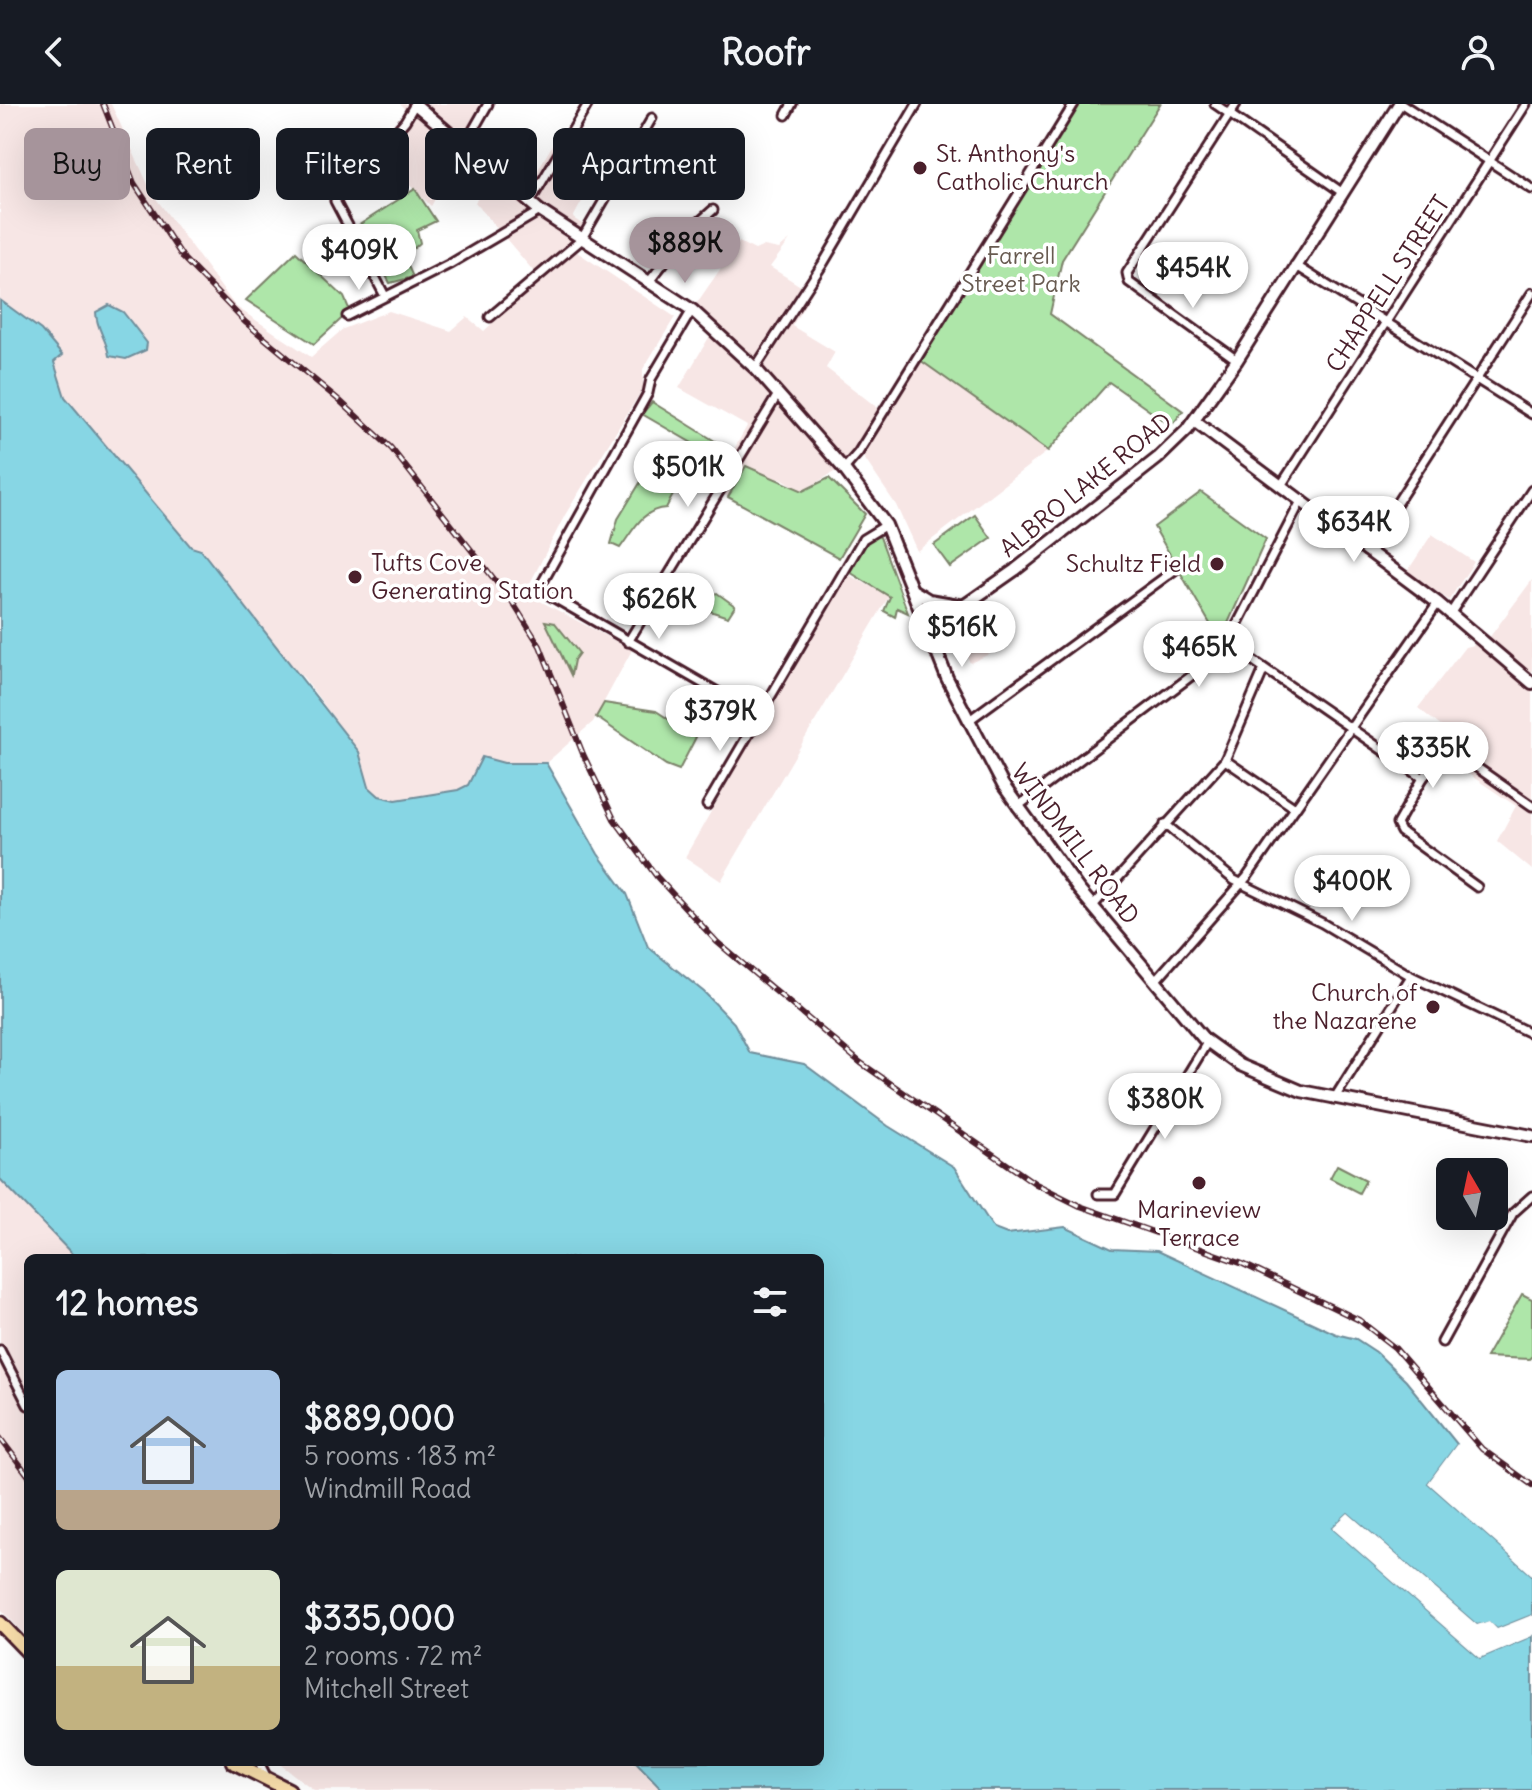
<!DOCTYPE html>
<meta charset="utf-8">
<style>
body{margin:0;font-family:Delius,sans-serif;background:#20242c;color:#f1f3f6;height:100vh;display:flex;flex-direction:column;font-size:30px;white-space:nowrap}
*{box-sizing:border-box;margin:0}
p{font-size:26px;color:#9ea1a6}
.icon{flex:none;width:44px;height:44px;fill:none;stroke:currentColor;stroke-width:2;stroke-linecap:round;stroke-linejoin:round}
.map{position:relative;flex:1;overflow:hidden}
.side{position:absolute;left:24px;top:1150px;width:800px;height:512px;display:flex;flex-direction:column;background:#171b24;border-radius:12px;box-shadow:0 8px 32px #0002}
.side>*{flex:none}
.top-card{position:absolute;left:24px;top:24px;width:800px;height:72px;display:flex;gap:16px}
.needle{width:52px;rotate:351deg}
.tools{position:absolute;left:1436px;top:1054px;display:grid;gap:16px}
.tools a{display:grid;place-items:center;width:72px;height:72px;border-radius:12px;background:#171b24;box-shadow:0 8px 32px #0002;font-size:40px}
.price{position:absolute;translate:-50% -68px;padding:0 18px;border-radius:28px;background:#fff;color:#222;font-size:26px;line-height:52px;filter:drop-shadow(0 2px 4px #0008)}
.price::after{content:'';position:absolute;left:50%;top:48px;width:24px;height:18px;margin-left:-12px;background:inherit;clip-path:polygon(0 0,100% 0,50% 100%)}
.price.on{background:#a6949b;color:#111}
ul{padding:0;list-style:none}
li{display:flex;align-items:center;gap:24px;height:200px;padding:0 32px}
li span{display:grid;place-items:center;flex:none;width:224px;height:160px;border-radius:12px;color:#555}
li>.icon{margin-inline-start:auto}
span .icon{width:96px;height:96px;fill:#fffc;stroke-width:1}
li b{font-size:34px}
h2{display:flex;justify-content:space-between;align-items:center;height:96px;padding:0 32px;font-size:34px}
.chip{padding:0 28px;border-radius:12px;background:#171b24;box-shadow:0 8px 32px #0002;font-size:28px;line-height:72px}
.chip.on{background:#a6949b;color:#111}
header{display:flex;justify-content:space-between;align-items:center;height:104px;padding:0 32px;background:#171b24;font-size:36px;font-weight:700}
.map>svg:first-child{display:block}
</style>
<header><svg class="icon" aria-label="back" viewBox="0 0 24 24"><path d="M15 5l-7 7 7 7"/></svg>Roofr<svg class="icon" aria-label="person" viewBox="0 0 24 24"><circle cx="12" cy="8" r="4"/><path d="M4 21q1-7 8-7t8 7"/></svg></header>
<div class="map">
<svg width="1532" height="1686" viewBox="0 0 1532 1686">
<rect width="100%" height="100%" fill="#fff"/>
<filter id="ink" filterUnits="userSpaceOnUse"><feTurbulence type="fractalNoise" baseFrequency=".0125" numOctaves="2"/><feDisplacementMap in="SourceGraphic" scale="16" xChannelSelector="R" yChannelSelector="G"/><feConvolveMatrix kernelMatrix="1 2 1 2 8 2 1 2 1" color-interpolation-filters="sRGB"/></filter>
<g filter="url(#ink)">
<g fill="#f7e6e5">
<path d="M 0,0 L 111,0 L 152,89 L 235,202 L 311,253 L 343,225 L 389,207 L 451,227 L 467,213 L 484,227 L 540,175 L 475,98 L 490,79 L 459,53 L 431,102 L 395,67 L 404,54 L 384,37 L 407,8 L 400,0 L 486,0 L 471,27 L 530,79 L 559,30 L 604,56 L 573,114 L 588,124 L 574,146 L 675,213 L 643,265 L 643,284 L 565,411 L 525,489 L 632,546 L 593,618 L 546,659 L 504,659 L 482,653 L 468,681 L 458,686 L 396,696 L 379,692 L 369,683 L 359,648 L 304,574 L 277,547 L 201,446 L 191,444 L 65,293 L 54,258 L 61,251 L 41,226 L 0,196 Z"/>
<path d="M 790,136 L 770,163 L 812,189 L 792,222 L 835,248 L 826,264 L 887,311 L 920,256 L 1048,347 L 917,447 L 896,401 L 862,351 L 803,387 L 781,374 L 728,393 L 713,383 L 747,322 L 679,284 L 714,225 L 692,206 L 739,138 L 755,146 L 764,142 L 779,145 Z"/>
<path d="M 1432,430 L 1474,458 L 1449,496 L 1407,468 Z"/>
<path d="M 847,470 L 889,492 L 721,777 L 685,753 Z"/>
<path d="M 1532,476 L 1532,766 L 1497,737 L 1516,702 L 1449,657 L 1462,639 L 1418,604 L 1465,543 L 1486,538 Z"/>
<path d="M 981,514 L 996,547 L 970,559 L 955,526 Z"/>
<path d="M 0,1075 L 76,1154 L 28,1154 L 28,1534 L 0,1504 Z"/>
<path d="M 277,1658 L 636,1658 L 663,1686 L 314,1686 Z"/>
</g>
<g fill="#aee6a9" stroke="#7c826a" stroke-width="2">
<path d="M 1076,0 L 1160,0 L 1062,156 L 1050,210 L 1183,307 L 1171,322 L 1109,278 L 1048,347 L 920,256 Z"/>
<path d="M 415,85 L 436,117 L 417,126 L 420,139 L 404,153 L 413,173 L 390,179 L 359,121 Z"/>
<path d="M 296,148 L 344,193 L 350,207 L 314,240 L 246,196 Z"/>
<path d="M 652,298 L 731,347 L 725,358 L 642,310 Z"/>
<path d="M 746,362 L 803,387 L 829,374 L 865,410 L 839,454 L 728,393 Z"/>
<path d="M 643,374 L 673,391 L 666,404 C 642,405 633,427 620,444 L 611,440 L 618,415 Z"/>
<path d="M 1201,388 L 1266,435 L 1220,537 L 1154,423 Z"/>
<path d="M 975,411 L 991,434 L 950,463 L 934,441 Z"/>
<path d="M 875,431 L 880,433 L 908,509 L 897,504 L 895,513 L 884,507 L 890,493 L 848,467 L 865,439 Z"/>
<path d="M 681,486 L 702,494 L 717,489 L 735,502 L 728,513 L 695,502 L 680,491 Z"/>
<path d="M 545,517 L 555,519 L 579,549 L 574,556 L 571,571 Z"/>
<path d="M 604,599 L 656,607 L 696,633 L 679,666 L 666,661 L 596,613 Z"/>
<path d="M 1337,1061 L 1366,1076 L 1359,1089 L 1330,1074 Z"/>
<path d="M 1522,1190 L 1532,1195 L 1532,1252 L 1529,1255 L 1486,1253 Z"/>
</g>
<g fill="#87d6e4" stroke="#6f8d9a" stroke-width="2">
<path d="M 0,196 L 41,226 L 62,251 L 54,258 L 65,293 L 191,443 L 201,446 L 359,648 L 369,683 L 379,692 L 396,696 L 458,686 L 468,681 L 482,653 L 504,659 L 546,659 L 598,750 L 627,790 L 648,843 L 704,888 L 734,919 L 750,949 L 804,960 L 888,1022 L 954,1063 L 994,1125 L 1007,1130 L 1065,1123 L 1112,1145 L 1157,1147 L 1336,1230 L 1356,1235 L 1376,1248 L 1406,1277 L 1457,1340 L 1428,1379 L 1532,1471 L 1532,1511 L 1497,1525 L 1489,1518 L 1477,1521 L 1348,1409 L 1332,1424 L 1480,1554 L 1532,1532 L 1532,1686 L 663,1686 L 636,1658 L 820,1658 L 820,1154 L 76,1154 L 0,1075 Z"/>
<path d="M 109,201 L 123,208 L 147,239 L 146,246 L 126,255 L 109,252 C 107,235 96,225 96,208 Z"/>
</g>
<g fill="#fff">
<path d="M 1457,1340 L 1460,1343 L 1433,1378 L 1532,1466 L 1532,1471 L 1428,1379 Z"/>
<path d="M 1348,1409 L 1477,1521 L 1489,1517 L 1497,1525 L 1532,1511 L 1532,1515 L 1498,1529 L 1488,1522 L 1475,1525 L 1348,1414 L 1338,1424 L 1481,1549 L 1532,1528 L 1532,1532 L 1480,1554 L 1332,1424 Z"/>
</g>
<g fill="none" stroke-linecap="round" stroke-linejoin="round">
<g stroke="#4a1f2b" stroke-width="13">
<g id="minor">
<path d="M 1215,0 L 1343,89"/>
<path d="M 1236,0 L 1127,169 L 1129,178 L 1237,256"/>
<path d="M 1402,0 L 1532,85"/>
<path d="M 786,11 L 792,0"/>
<path d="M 464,42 L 488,0"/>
<path d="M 530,98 L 588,0"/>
<path d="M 1295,161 L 1532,310"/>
<path d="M 648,179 L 688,128 L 713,106"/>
<path d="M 385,192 L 335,97 L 405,17 L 415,0"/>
<path d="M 692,206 L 651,275 L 648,289 L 540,483 L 544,488 L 759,612"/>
<path d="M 347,212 L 450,160 L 540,107"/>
<path d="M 490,213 L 581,136 L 652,14"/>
<path d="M 755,264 L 824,158 L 917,0"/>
<path d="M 844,365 L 858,349 L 1074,0"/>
<path d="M 1282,380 L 1526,0"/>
<path d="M 1366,447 L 1532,189"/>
<path d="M 1450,510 L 1532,386"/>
<path d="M 628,538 L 777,292"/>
<path d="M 1229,540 L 1423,674"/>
<path d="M 968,617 L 1176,465"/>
<path d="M 1225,656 L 1295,704"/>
<path d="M 707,701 L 863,435 L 886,421"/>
<path d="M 1017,703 L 1223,548 L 1302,395"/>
<path d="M 1165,720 L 1234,776 L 1322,819 L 1411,872 L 1532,930"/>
<path d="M 1477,783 L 1401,728 L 1397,720 L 1423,674 L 1449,644 L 1532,702"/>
<path d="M 1092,803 L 1225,656 L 1264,565"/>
<path d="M 1157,875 L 1247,773 L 1438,499"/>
<path d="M 1334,995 L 1411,872"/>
<path d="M 1098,1090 L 1115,1090 L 1208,937"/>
<path d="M 1442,1238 L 1513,1109 L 1532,1092"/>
<path d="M 0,1246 L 28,1301"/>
<path d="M 259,1658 L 267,1674"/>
</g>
</g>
<g stroke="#4a1f2b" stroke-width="16">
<g id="secondary">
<path d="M 415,0 L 540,107 L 692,206 L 755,264 L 844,365 L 886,421 L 947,574 L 1003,681 L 1079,786 L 1204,935 L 1240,961 L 1301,987 L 1532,1032"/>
<path d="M 1194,317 L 1438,499 L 1532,579"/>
<path d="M 914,487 L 929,496 L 964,502"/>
<path d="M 929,526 L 1015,466 L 1158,354 L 1187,326 L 1237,256 L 1399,0"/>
</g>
</g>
<g stroke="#4a1f2b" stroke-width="18">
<g id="primary">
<path d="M 0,1519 L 28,1548"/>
<path d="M 233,1658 L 289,1686"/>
</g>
</g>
<use href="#minor" stroke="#fff" stroke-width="7"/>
<use href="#secondary" stroke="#fff" stroke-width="10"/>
<use href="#primary" stroke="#f9deab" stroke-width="12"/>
<g stroke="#4a1f2b" stroke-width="6">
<g id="rail">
<path d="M 103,0 L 134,79 L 184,155 L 245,218 L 340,297 L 391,344 L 513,499 L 540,542 L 583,650 L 614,715 L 657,773 L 717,838 L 861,959 L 1036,1080 L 1080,1102 L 1243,1160 L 1359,1216 L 1395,1244 L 1482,1345 L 1532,1381"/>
<path d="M 0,1334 L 28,1371"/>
</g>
</g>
<use href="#rail" stroke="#fff" stroke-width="3" stroke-dasharray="9" stroke-linecap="butt"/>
</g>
</g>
<g fill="#4a1f2b" stroke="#fff" stroke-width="3">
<circle cx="920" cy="64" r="8"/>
<circle cx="1217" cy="460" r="8"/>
<circle cx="355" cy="473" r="8"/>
<circle cx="1433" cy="903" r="8"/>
<circle cx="1199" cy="1079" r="8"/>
</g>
<g text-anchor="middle" stroke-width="7" stroke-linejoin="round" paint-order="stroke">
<g font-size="24" fill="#4a1f2b" stroke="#fff" text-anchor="start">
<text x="936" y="58">St. Anthony's<tspan x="936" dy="28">Catholic Church</tspan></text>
<text x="371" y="467">Tufts Cove<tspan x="371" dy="28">Generating Station</tspan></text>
<text x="1201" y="468" text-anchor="end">Schultz Field</text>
<text x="1417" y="897" text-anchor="end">Church of<tspan x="1417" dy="28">the Nazarene</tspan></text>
<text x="1199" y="1114" text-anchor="middle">Marineview<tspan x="1199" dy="28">Terrace</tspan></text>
</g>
<g font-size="24" fill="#685b51" stroke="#fff">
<text x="1021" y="160">Farrell<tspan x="1021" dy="28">Street Park</tspan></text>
</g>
<g font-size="24" fill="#4a1f2b" stroke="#fff">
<text transform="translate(1388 180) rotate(-57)" y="8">CHAPPELL STREET</text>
<text transform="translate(1086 381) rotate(-39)" y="8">ALBRO LAKE ROAD</text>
<text transform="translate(1075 740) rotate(53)" y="8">WINDMILL ROAD</text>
</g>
</g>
</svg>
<div class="tools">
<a><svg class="needle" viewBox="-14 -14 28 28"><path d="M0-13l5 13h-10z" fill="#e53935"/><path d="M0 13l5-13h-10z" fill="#9ea1a6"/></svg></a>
</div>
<b class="price on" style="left:685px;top:181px">$889K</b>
<b class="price" style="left:359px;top:188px">$409K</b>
<b class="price" style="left:1193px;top:206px">$454K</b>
<b class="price" style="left:688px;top:405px">$501K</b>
<b class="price" style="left:1354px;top:460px">$634K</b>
<b class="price" style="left:659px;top:537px">$626K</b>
<b class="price" style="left:962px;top:565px">$516K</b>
<b class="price" style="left:1199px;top:585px">$465K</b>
<b class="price" style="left:720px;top:649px">$379K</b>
<b class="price" style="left:1433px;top:686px">$335K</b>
<b class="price" style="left:1352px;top:819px">$400K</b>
<b class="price" style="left:1165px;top:1037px">$380K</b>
<div class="top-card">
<a class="chip on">Buy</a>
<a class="chip">Rent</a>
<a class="chip">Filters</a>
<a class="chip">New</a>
<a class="chip">Apartment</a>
</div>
<section class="side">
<h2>12 homes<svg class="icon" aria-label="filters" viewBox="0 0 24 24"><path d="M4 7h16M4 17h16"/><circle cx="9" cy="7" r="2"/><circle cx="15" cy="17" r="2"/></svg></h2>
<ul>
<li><span style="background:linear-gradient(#a9c7e8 75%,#b9a48a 0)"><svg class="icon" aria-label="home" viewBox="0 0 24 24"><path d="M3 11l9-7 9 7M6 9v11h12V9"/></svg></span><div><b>$889,000</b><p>5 rooms · 183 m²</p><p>Windmill Road</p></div></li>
<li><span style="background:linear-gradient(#dfe7d0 60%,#c2b280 0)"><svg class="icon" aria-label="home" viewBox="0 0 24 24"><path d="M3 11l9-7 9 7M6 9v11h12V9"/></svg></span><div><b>$335,000</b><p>2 rooms · 72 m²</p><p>Mitchell Street</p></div></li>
</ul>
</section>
</div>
